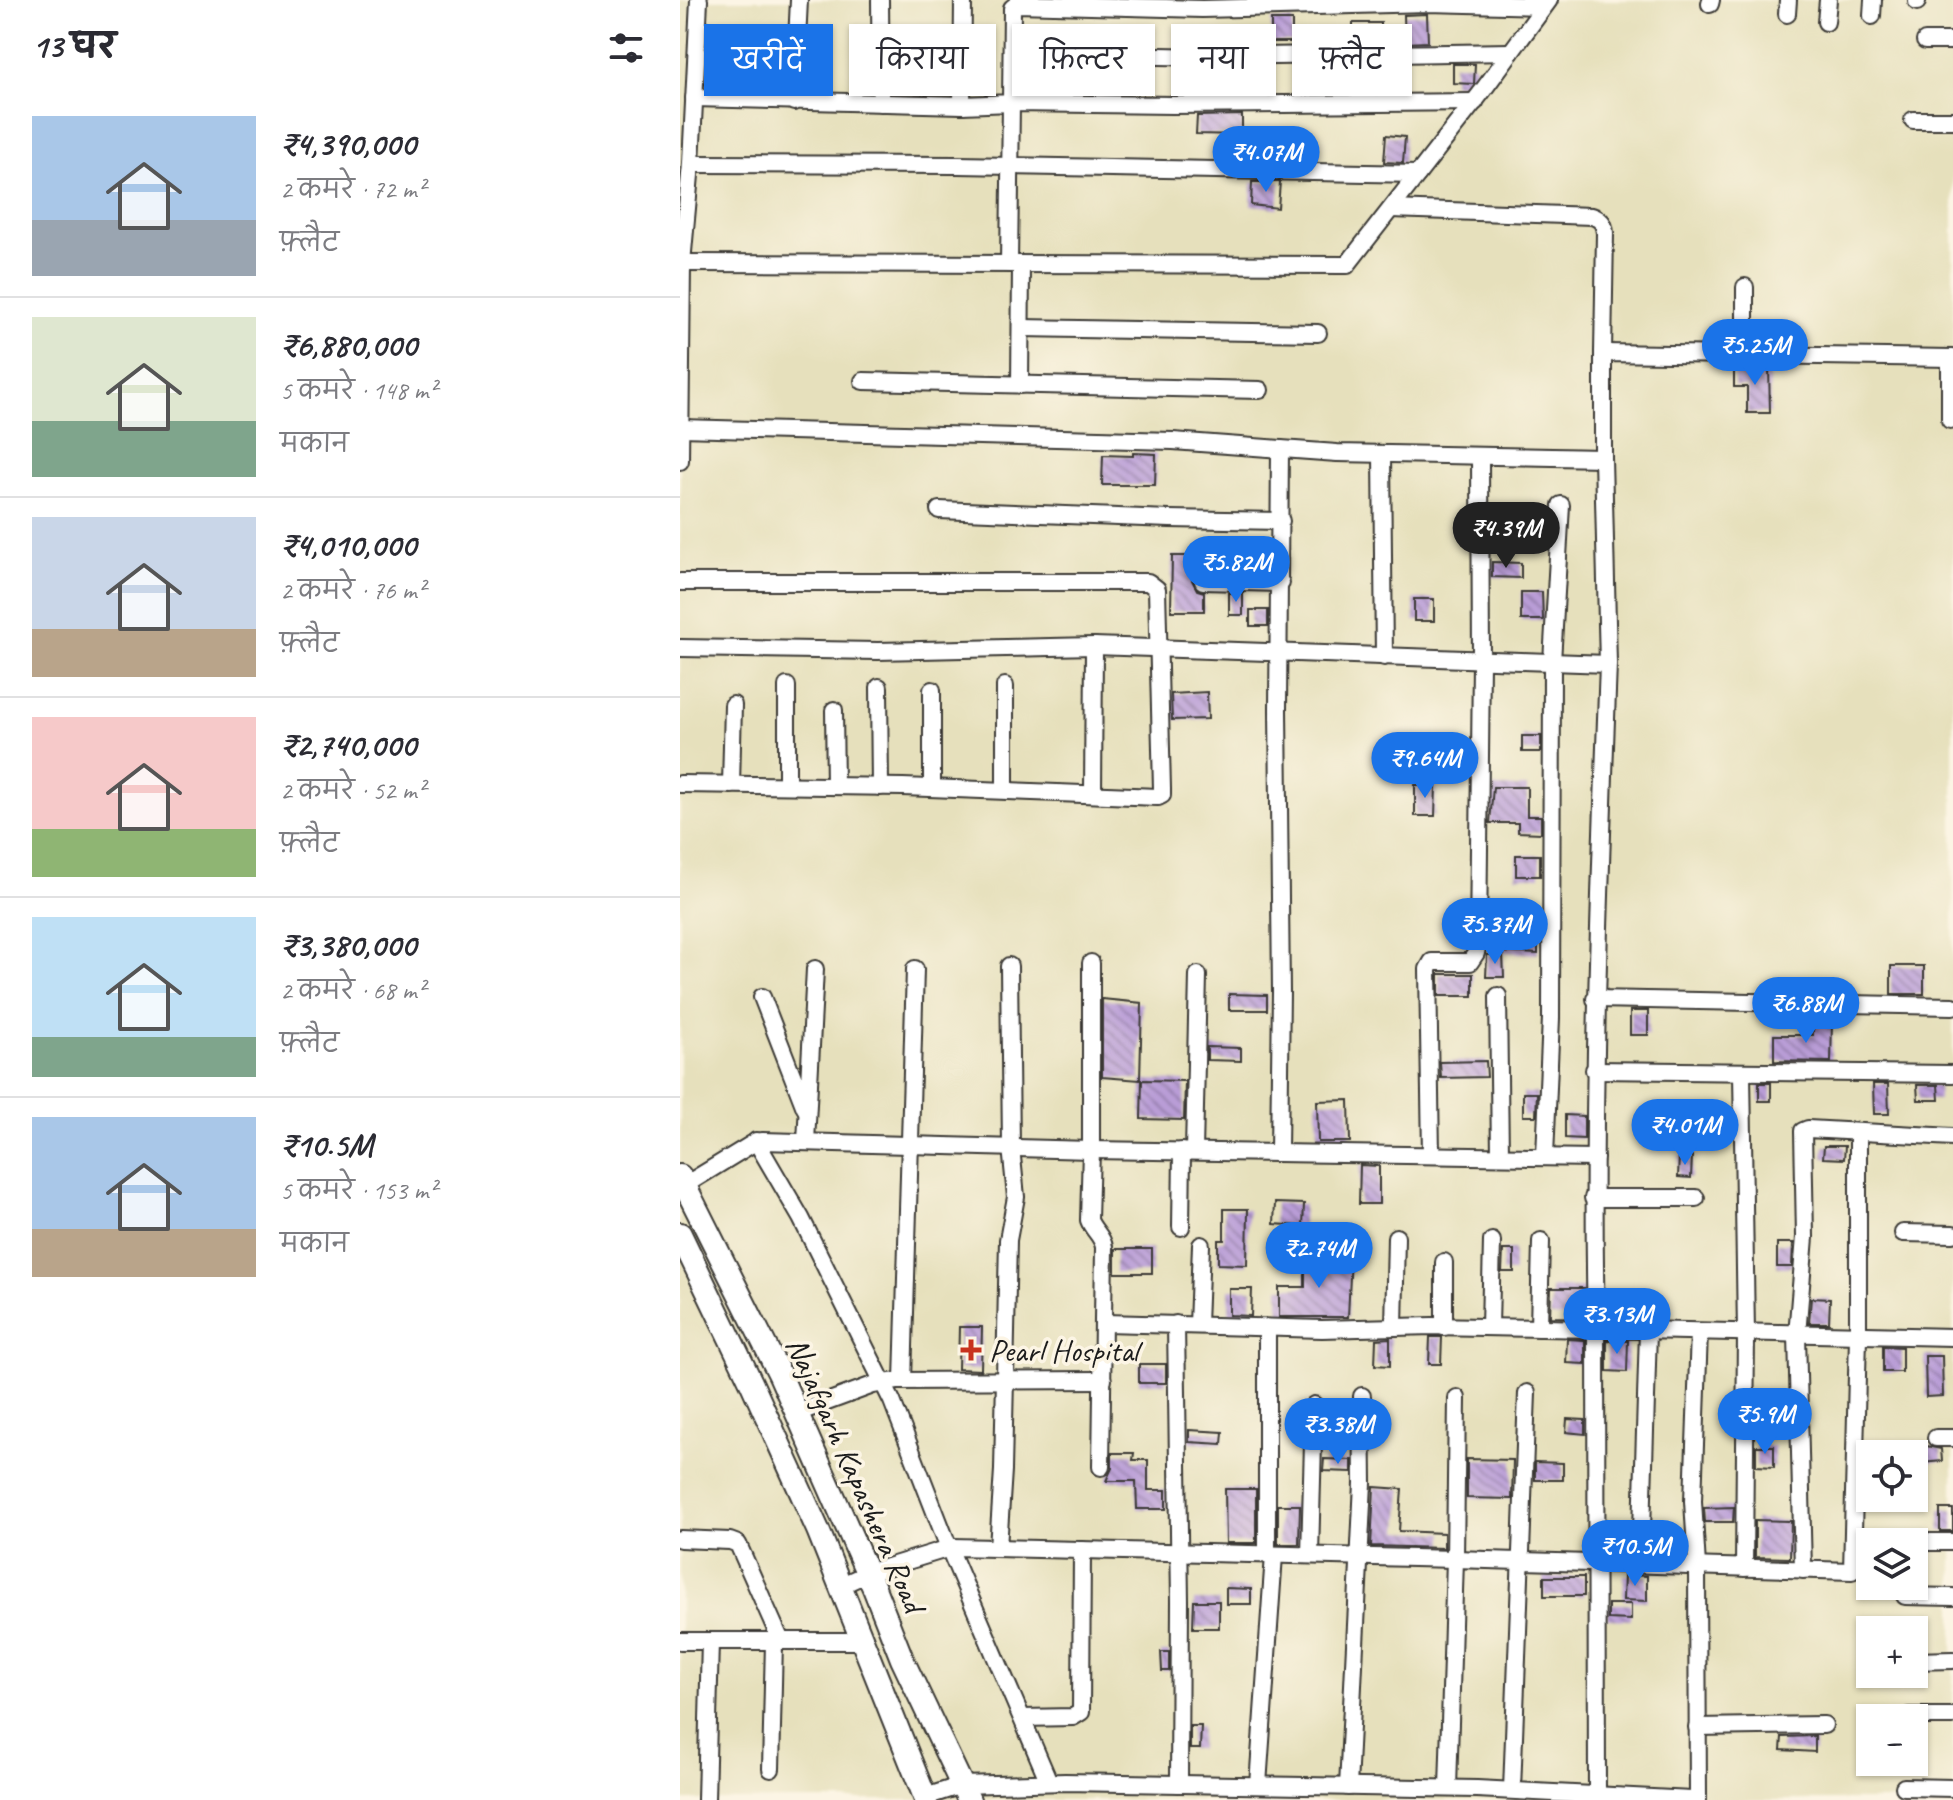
<!DOCTYPE html>
<html lang="hi">
<meta charset="utf-8">
<style>
body{margin:0;font-family:Caveat,"Playpen Sans Deva",sans-serif;background:#f7f7f7;color:#2b2b33;height:100vh;display:flex;flex-direction:column;font-size:30px;white-space:nowrap}
*{box-sizing:border-box;margin:0}
p{font-size:26px;color:#7c7c81}
.icon{flex:none;width:44px;height:44px;fill:none;stroke:currentColor;stroke-width:2;stroke-linecap:round;stroke-linejoin:round}
.map{position:relative;flex:1;overflow:hidden}
.panel{display:flex;flex-direction:column;background:#fff;width:680px}
.panel>*{flex:none}
.banner{position:absolute;left:24px;top:24px;width:760px;height:72px;display:flex;gap:16px}
.controls{position:absolute;left:1176px;top:1440px;display:grid;gap:16px}
.controls a{display:grid;place-items:center;width:72px;height:72px;border-radius:0px;background:#fff;box-shadow:0 2px 6px #0004;font-size:40px}
.price{position:absolute;translate:-50% -68px;padding:0 18px;border-radius:28px;background:#1a73e8;color:#fff;font-size:26px;line-height:52px;filter:drop-shadow(0 2px 4px #0008)}
.price::after{content:'';position:absolute;left:50%;top:48px;width:24px;height:18px;margin-left:-12px;background:inherit;clip-path:polygon(0 0,100% 0,50% 100%)}
.price.selected{background:#222;color:#fff}
ul{padding:0;list-style:none}
li{display:flex;align-items:center;gap:24px;height:200px;padding:0 32px}
li+li{border-top:2px solid #e1e1e2}
li span{display:grid;place-items:center;flex:none;width:224px;height:160px;border-radius:0px;color:#555}
li>.icon{margin-inline-start:auto}
span .icon{width:96px;height:96px;fill:#fffc;stroke-width:1}
li b{font-size:34px}
h2{display:flex;justify-content:space-between;align-items:center;height:96px;padding:0 32px;font-size:34px}
.pill{padding:0 28px;border-radius:0px;background:#fff;box-shadow:0 2px 6px #0004;font-size:28px;line-height:72px}
.pill.selected{background:#1a73e8;color:#fff}
main{display:flex;flex:1;min-height:0}
.map>svg:first-child{display:block}
</style>
<main>
<section class="panel">
<h2>13 घर<svg class="icon" aria-label="filters" viewBox="0 0 24 24"><path d="M4 7h16M4 17h16"/><circle cx="9" cy="7" r="2"/><circle cx="15" cy="17" r="2"/></svg></h2>
<ul>
<li><span style="background:linear-gradient(#a9c7e8 65%,#9aa5b1 0)"><svg class="icon" aria-label="home" viewBox="0 0 24 24"><path d="M3 11l9-7 9 7M6 9v11h12V9"/></svg></span><div><b>₹4,390,000</b><p>2 कमरे · 72 m²</p><p>फ़्लैट</p></div></li>
<li><span style="background:linear-gradient(#dfe7d0 65%,#7fa58c 0)"><svg class="icon" aria-label="home" viewBox="0 0 24 24"><path d="M3 11l9-7 9 7M6 9v11h12V9"/></svg></span><div><b>₹6,880,000</b><p>5 कमरे · 148 m²</p><p>मकान</p></div></li>
<li><span style="background:linear-gradient(#c9d6e8 70%,#b9a48a 0)"><svg class="icon" aria-label="home" viewBox="0 0 24 24"><path d="M3 11l9-7 9 7M6 9v11h12V9"/></svg></span><div><b>₹4,010,000</b><p>2 कमरे · 76 m²</p><p>फ़्लैट</p></div></li>
<li><span style="background:linear-gradient(#f6c9c9 70%,#8fb573 0)"><svg class="icon" aria-label="home" viewBox="0 0 24 24"><path d="M3 11l9-7 9 7M6 9v11h12V9"/></svg></span><div><b>₹2,740,000</b><p>2 कमरे · 52 m²</p><p>फ़्लैट</p></div></li>
<li><span style="background:linear-gradient(#bfe0f5 75%,#7fa58c 0)"><svg class="icon" aria-label="home" viewBox="0 0 24 24"><path d="M3 11l9-7 9 7M6 9v11h12V9"/></svg></span><div><b>₹3,380,000</b><p>2 कमरे · 68 m²</p><p>फ़्लैट</p></div></li>
<li><span style="background:linear-gradient(#a9c7e8 70%,#b9a48a 0)"><svg class="icon" aria-label="home" viewBox="0 0 24 24"><path d="M3 11l9-7 9 7M6 9v11h12V9"/></svg></span><div><b>₹10.5M</b><p>5 कमरे · 153 m²</p><p>मकान</p></div></li>
</ul>
</section>
<div class="map">
<svg width="1273" height="1800" viewBox="0 0 1273 1800">
<defs>
<pattern id="building-back-hatch" width="6" height="6" patternUnits="userSpaceOnUse" patternTransform="scale(2)"><rect width="6" height="6" fill="#b99dd7"/><path d="M-1 5l2 2M0 0l6 6M5-1l2 2" fill="none" stroke="#967fae"/></pattern>
</defs>
<rect width="100%" height="100%" fill="#fcf5e5"/>
<filter id="ink" filterUnits="userSpaceOnUse"><feTurbulence type="fractalNoise" baseFrequency=".0125" numOctaves="2"/><feDisplacementMap in="SourceGraphic" scale="16" xChannelSelector="R" yChannelSelector="G"/><feConvolveMatrix kernelMatrix="1 2 1 2 8 2 1 2 1" color-interpolation-filters="sRGB"/></filter>
<filter id="wash" filterUnits="userSpaceOnUse"><feTurbulence type="fractalNoise" baseFrequency=".006" numOctaves="4" result="noise"/><feDisplacementMap in="SourceGraphic" scale="32" xChannelSelector="R" yChannelSelector="G"/><feGaussianBlur stdDeviation="1.8" result="paint"/><feColorMatrix in="noise" values="0 0 0 0 0 0 0 0 0 0 0 0 0 0 0 0 0 1.4 0 .05"/><feComposite in="paint" operator="in"/></filter>
<g filter="url(#wash)">
<rect width="100%" height="100%" fill="#e6e0bc"/>
<g id="blocks">
<g fill="url(#building-back-hatch)">
<path d="M 747,14 L 748,42 L 725,43 L 724,15 Z"/>
<rect x="591" y="20" width="21" height="22"/>
<path d="M 673,23 L 701,23 L 701,41 L 673,44 Z"/>
<path d="M 773,64 L 795,64 L 794,84 L 773,83 Z"/>
<path d="M 687,65 L 686,80 L 671,79 L 672,66 Z"/>
<path d="M 562,115 L 562,135 L 516,134 L 517,116 Z"/>
<path d="M 706,135 L 725,137 L 723,163 L 704,162 Z"/>
<path d="M 572,182 L 600,182 L 598,208 L 571,205 Z"/>
<path d="M 1054,366 L 1089,366 L 1090,413 L 1067,413 L 1067,387 L 1054,387 Z"/>
<path d="M 453,453 L 476,454 L 475,485 L 422,485 L 423,455 L 453,456 Z"/>
<path d="M 492,556 L 530,556 L 530,570 L 518,571 L 512,580 L 517,590 L 524,592 L 524,611 L 491,611 Z"/>
<path d="M 812,562 L 841,563 L 841,578 L 812,577 Z"/>
<path d="M 841,592 L 862,592 L 863,620 L 841,620 Z"/>
<rect x="549" y="593" width="14" height="22"/>
<rect x="734" y="599" width="20" height="22"/>
<rect x="570" y="610" width="18" height="16"/>
<path d="M 527,692 L 528,719 L 492,720 L 491,694 Z"/>
<rect x="842" y="736" width="19" height="16"/>
<path d="M 735,785 L 756,785 L 755,816 L 735,816 Z"/>
<path d="M 813,787 L 847,787 L 847,816 L 861,816 L 861,833 L 838,832 L 838,823 L 810,823 Z"/>
<rect x="836" y="855" width="24" height="21"/>
<path d="M 823,937 L 858,939 L 858,954 L 822,952 Z"/>
<path d="M 823,954 L 824,977 L 806,977 L 807,955 Z"/>
<rect x="1211" y="966" width="33" height="28"/>
<rect x="759" y="974" width="34" height="22"/>
<path d="M 549,994 L 587,995 L 587,1010 L 549,1010 Z"/>
<path d="M 422,999 L 462,1003 L 460,1080 L 422,1077 Z"/>
<rect x="950" y="1011" width="18" height="24"/>
<path d="M 1133,1021 L 1152,1022 L 1151,1062 L 1094,1061 L 1094,1035 L 1133,1035 Z"/>
<path d="M 527,1047 L 561,1048 L 561,1061 L 527,1060 Z"/>
<path d="M 806,1061 L 807,1077 L 761,1078 L 760,1062 Z"/>
<path d="M 462,1080 L 505,1081 L 504,1120 L 461,1119 Z"/>
<rect x="1079" y="1083" width="12" height="18"/>
<path d="M 1193,1084 L 1208,1084 L 1209,1114 L 1194,1114 Z"/>
<path d="M 1237,1085 L 1258,1085 L 1259,1100 L 1238,1100 Z"/>
<path d="M 843,1093 L 857,1093 L 856,1116 L 843,1116 Z"/>
<path d="M 669,1100 L 670,1142 L 638,1142 L 637,1101 Z"/>
<path d="M 885,1115 L 904,1116 L 904,1139 L 885,1138 Z"/>
<path d="M 1144,1146 L 1165,1146 L 1164,1159 L 1143,1158 Z"/>
<path d="M 999,1156 L 1012,1156 L 1011,1178 L 998,1177 Z"/>
<path d="M 680,1165 L 699,1166 L 699,1204 L 679,1204 Z"/>
<path d="M 595,1203 L 624,1204 L 623,1226 L 594,1224 Z"/>
<path d="M 544,1209 L 568,1209 L 567,1265 L 538,1264 L 538,1240 L 544,1240 Z"/>
<path d="M 1097,1243 L 1113,1243 L 1112,1267 L 1097,1267 Z"/>
<rect x="435" y="1249" width="37" height="24"/>
<path d="M 823,1250 L 834,1250 L 834,1272 L 822,1272 Z"/>
<path d="M 625,1256 L 671,1256 L 668,1317 L 599,1317 L 599,1287 L 625,1287 Z"/>
<path d="M 871,1288 L 904,1288 L 905,1318 L 870,1317 Z"/>
<path d="M 549,1289 L 572,1289 L 571,1316 L 549,1315 Z"/>
<path d="M 1131,1298 L 1150,1299 L 1149,1323 L 1129,1323 Z"/>
<path d="M 279,1327 L 302,1327 L 301,1370 L 278,1369 Z"/>
<path d="M 750,1337 L 762,1337 L 761,1364 L 749,1364 Z"/>
<path d="M 710,1338 L 710,1366 L 695,1365 L 696,1339 Z"/>
<path d="M 887,1339 L 905,1340 L 905,1364 L 886,1363 Z"/>
<path d="M 927,1340 L 948,1341 L 947,1372 L 927,1371 Z"/>
<path d="M 1203,1346 L 1222,1347 L 1222,1372 L 1203,1372 Z"/>
<path d="M 1245,1356 L 1262,1356 L 1263,1396 L 1246,1397 Z"/>
<rect x="459" y="1364" width="27" height="19"/>
<path d="M 887,1419 L 905,1420 L 905,1434 L 886,1432 Z"/>
<path d="M 509,1430 L 543,1432 L 542,1444 L 509,1442 Z"/>
<path d="M 1241,1445 L 1261,1449 L 1262,1461 L 1242,1463 Z"/>
<path d="M 1076,1446 L 1094,1446 L 1094,1467 L 1076,1466 Z"/>
<path d="M 432,1453 L 454,1453 L 453,1460 L 468,1460 L 468,1490 L 486,1490 L 486,1509 L 457,1509 L 456,1481 L 426,1481 L 432,1468 Z"/>
<path d="M 644,1459 L 672,1460 L 672,1472 L 643,1471 Z"/>
<path d="M 787,1459 L 833,1460 L 832,1499 L 787,1498 Z"/>
<path d="M 855,1462 L 883,1463 L 883,1480 L 855,1480 Z"/>
<path d="M 694,1487 L 722,1489 L 719,1531 L 764,1533 L 764,1548 L 691,1546 Z"/>
<path d="M 545,1489 L 576,1489 L 576,1543 L 546,1543 Z"/>
<path d="M 598,1505 L 620,1505 L 619,1544 L 598,1544 Z"/>
<path d="M 1054,1507 L 1053,1522 L 1025,1522 L 1024,1508 Z"/>
<rect x="1260" y="1509" width="13" height="22"/>
<path d="M 1075,1520 L 1111,1521 L 1110,1558 L 1075,1557 Z"/>
<path d="M 944,1575 L 967,1576 L 967,1601 L 943,1600 Z"/>
<rect x="864" y="1577" width="40" height="19"/>
<path d="M 546,1588 L 571,1589 L 571,1604 L 546,1604 Z"/>
<path d="M 514,1601 L 539,1601 L 539,1628 L 513,1628 Z"/>
<path d="M 928,1604 L 951,1604 L 951,1620 L 928,1619 Z"/>
<path d="M 481,1652 L 489,1652 L 489,1671 L 482,1671 Z"/>
<path d="M 510,1726 L 521,1726 L 520,1749 L 510,1749 Z"/>
<path d="M 1135,1736 L 1135,1752 L 1101,1750 L 1102,1737 Z"/>
</g>
</g>
</g>
<g filter="url(#ink)">
<use href="#blocks" fill-opacity="0" stroke="#3a3934" stroke-width="2"/>
<g fill="none" stroke-linecap="round" stroke-linejoin="round">
<g stroke="#3a3934" stroke-width="20">
<g id="street">
<path d="M 200,0 L 201,103"/>
<path d="M 1237,2 L 1237,0"/>
<path d="M 1030,4 L 1031,0"/>
<path d="M 1107,14 L 1108,0"/>
<path d="M 1192,16 L 1193,0"/>
<path d="M 1146,22 L 1148,0"/>
<path d="M 1245,41 L 1273,41"/>
<path d="M 333,53 L 528,57 L 831,52"/>
<path d="M 14,98 L 282,105 L 331,103 L 332,8 L 337,4 L 522,9 L 748,3 L 864,6"/>
<path d="M 114,102 L 119,0"/>
<path d="M 282,105 L 283,0"/>
<path d="M 1233,120 L 1273,120"/>
<path d="M 11,164 L 278,165 L 738,174"/>
<path d="M 711,209 L 912,216 C 921,219 924,223 925,233 L 923,353"/>
<path d="M 0,263 L 667,265 L 801,93 L 869,0"/>
<path d="M 329,264 L 331,103 L 493,105 L 795,102"/>
<path d="M 341,328 L 638,333"/>
<path d="M 1065,354 L 1065,287"/>
<path d="M 1270,358 L 1270,420"/>
<path d="M 183,381 L 580,390"/>
<path d="M 340,385 L 341,264"/>
<path d="M 0,428 L 493,441 L 657,453 L 923,458"/>
<path d="M 702,454 L 704,657"/>
<path d="M 0,461 L 2,263 L 11,164 L 19,0"/>
<path d="M 259,510 L 490,519 L 601,521"/>
<path d="M 523,581 L 601,583"/>
<path d="M 0,582 L 468,582 L 477,589 L 482,789 L 482,795 L 478,797 L 223,787 L 0,784"/>
<path d="M 0,648 L 198,651 L 414,646 L 928,664 C 920,886 911,1107 916,1329 L 1273,1337"/>
<path d="M 928,664 L 923,458 L 923,353 L 1273,358"/>
<path d="M 107,686 L 107,785"/>
<path d="M 199,687 L 200,787"/>
<path d="M 252,690 L 252,788"/>
<path d="M 154,710 L 155,786"/>
<path d="M 51,785 L 53,705"/>
<path d="M 325,790 L 325,686"/>
<path d="M 413,794 L 414,646"/>
<path d="M 411,963 L 411,1150 L 409,1220 C 413,1231 422,1235 424,1247 L 421,1467"/>
<path d="M 818,996 L 820,1155"/>
<path d="M 82,997 L 125,1108"/>
<path d="M 915,999 L 1273,1006"/>
<path d="M 914,1070 L 1273,1074"/>
<path d="M 1062,1072 L 1066,1333 L 1064,1568"/>
<path d="M 76,1141 L 121,1218 L 212,1401 L 269,1548 L 369,1782"/>
<path d="M 126,1142 L 135,969"/>
<path d="M 514,1151 L 518,975"/>
<path d="M 599,1152 L 601,992 L 598,710 L 600,449"/>
<path d="M 751,1154 L 748,969 L 752,962 L 790,962 L 796,953 L 798,943 L 801,661 L 800,457"/>
<path d="M 865,1156 L 871,1018 L 872,662 L 881,505"/>
<path d="M 5,1185 L 72,1144 L 82,1141 L 411,1150 L 915,1158"/>
<path d="M 913,1198 L 1016,1198"/>
<path d="M 501,1227 L 502,1151"/>
<path d="M 1223,1233 L 1273,1234"/>
<path d="M 425,1323 L 642,1329 L 752,1326 L 916,1329 L 917,1795"/>
<path d="M 496,1324 L 500,1601 L 499,1784"/>
<path d="M 518,1325 L 521,1245"/>
<path d="M 714,1327 L 716,1237"/>
<path d="M 764,1327 L 764,1262"/>
<path d="M 810,1327 L 812,1241"/>
<path d="M 587,1328 L 587,1554"/>
<path d="M 859,1328 L 861,1241"/>
<path d="M 223,1381 L 235,969"/>
<path d="M 117,1413 L 193,1385 L 217,1381 L 423,1380"/>
<path d="M 1256,1438 L 1273,1438"/>
<path d="M 0,1539 L 50,1541 L 58,1544 L 101,1641"/>
<path d="M 1244,1542 L 1273,1542"/>
<path d="M 318,1548 L 323,1470 L 328,1240 L 336,1197 L 331,1147 L 329,966"/>
<path d="M 630,1555 L 634,1405"/>
<path d="M 961,1564 L 968,1331"/>
<path d="M 1123,1570 L 1117,1335 L 1125,1237 L 1123,1131 L 1128,1129 L 1273,1137"/>
<path d="M 162,1585 L 188,1573 L 273,1547 L 775,1559 L 777,1398"/>
<path d="M 1225,1596 L 1273,1597"/>
<path d="M 0,1641 L 184,1641"/>
<path d="M 1234,1661 L 1273,1660"/>
<path d="M 1229,1716 L 1273,1716"/>
<path d="M 342,1718 L 393,1717 L 401,1712 L 402,1550"/>
<path d="M 1017,1727 L 1144,1725"/>
<path d="M 91,1769 L 94,1642"/>
<path d="M 578,1785 L 594,1555"/>
<path d="M 668,1787 L 683,1483 L 682,1396"/>
<path d="M 1224,1787 L 1273,1788"/>
<path d="M 768,1788 L 775,1559 L 1172,1571 L 1178,1336 L 1178,1132"/>
<path d="M 832,1790 L 847,1393"/>
<path d="M 245,1797 L 282,1785 L 385,1782 L 797,1789 L 1012,1800"/>
<path d="M 26,1800 L 30,1641"/>
<path d="M 1018,1800 L 1017,1566 L 1013,1501 L 1019,1332"/>
</g>
</g>
<g stroke="#3a3934" stroke-width="26">
<g id="secondary">
<path d="M 0,1176 L 100,1375 L 194,1588 L 222,1659 L 289,1800"/>
<path d="M 0,1234 L 71,1382 L 138,1530 L 246,1800"/>
</g>
</g>
<use href="#street" stroke="#fff" stroke-width="16"/>
<use href="#secondary" stroke="#fff" stroke-width="22"/>
</g>
</g>
<path fill="#c8321e" stroke="#fcf5e5" stroke-width="3" d="M287 1338h8v8h8v8h-8v8h-8v-8h-8v-8h8z"/>
<g text-anchor="middle" stroke-width="7" stroke-linejoin="round" paint-order="stroke">
<g font-size="32" fill="#1c1c1c" stroke="#fcf5e5" text-anchor="start">
<text x="309" y="1361">Pearl Hospital</text>
</g>
<g font-size="32" fill="#1c1c1c" stroke="#fcf5e5">
<text transform="translate(176 1474) rotate(66)" y="11">Najafgarh Kapashera Road</text>
</g>
</g>
</svg>
<div class="controls">
<a><svg class="icon" aria-label="locate" viewBox="0 0 24 24"><circle cx="12" cy="12" r="6"/><path d="M12 2v4M12 18v4M2 12h4M18 12h4"/></svg></a>
<a><svg class="icon" aria-label="layers" viewBox="0 0 24 24"><path d="M12 4l9 5-9 5-9-5zM3 14l9 5 9-5"/></svg></a>
<a>+</a>
<a>−</a>
</div>
<b class="price" style="left:586px;top:194px">₹4.07M</b>
<b class="price" style="left:1075px;top:387px">₹5.25M</b>
<b class="price selected" style="left:826px;top:570px">₹4.39M</b>
<b class="price" style="left:556px;top:604px">₹5.82M</b>
<b class="price" style="left:745px;top:800px">₹9.64M</b>
<b class="price" style="left:815px;top:966px">₹5.37M</b>
<b class="price" style="left:1126px;top:1045px">₹6.88M</b>
<b class="price" style="left:1005px;top:1167px">₹4.01M</b>
<b class="price" style="left:639px;top:1290px">₹2.74M</b>
<b class="price" style="left:937px;top:1356px">₹3.13M</b>
<b class="price" style="left:1085px;top:1456px">₹5.9M</b>
<b class="price" style="left:658px;top:1466px">₹3.38M</b>
<b class="price" style="left:955px;top:1588px">₹10.5M</b>
<div class="banner">
<a class="pill selected">खरीदें</a>
<a class="pill">किराया</a>
<a class="pill">फ़िल्टर</a>
<a class="pill">नया</a>
<a class="pill">फ़्लैट</a>
</div>
</div>
</main>
